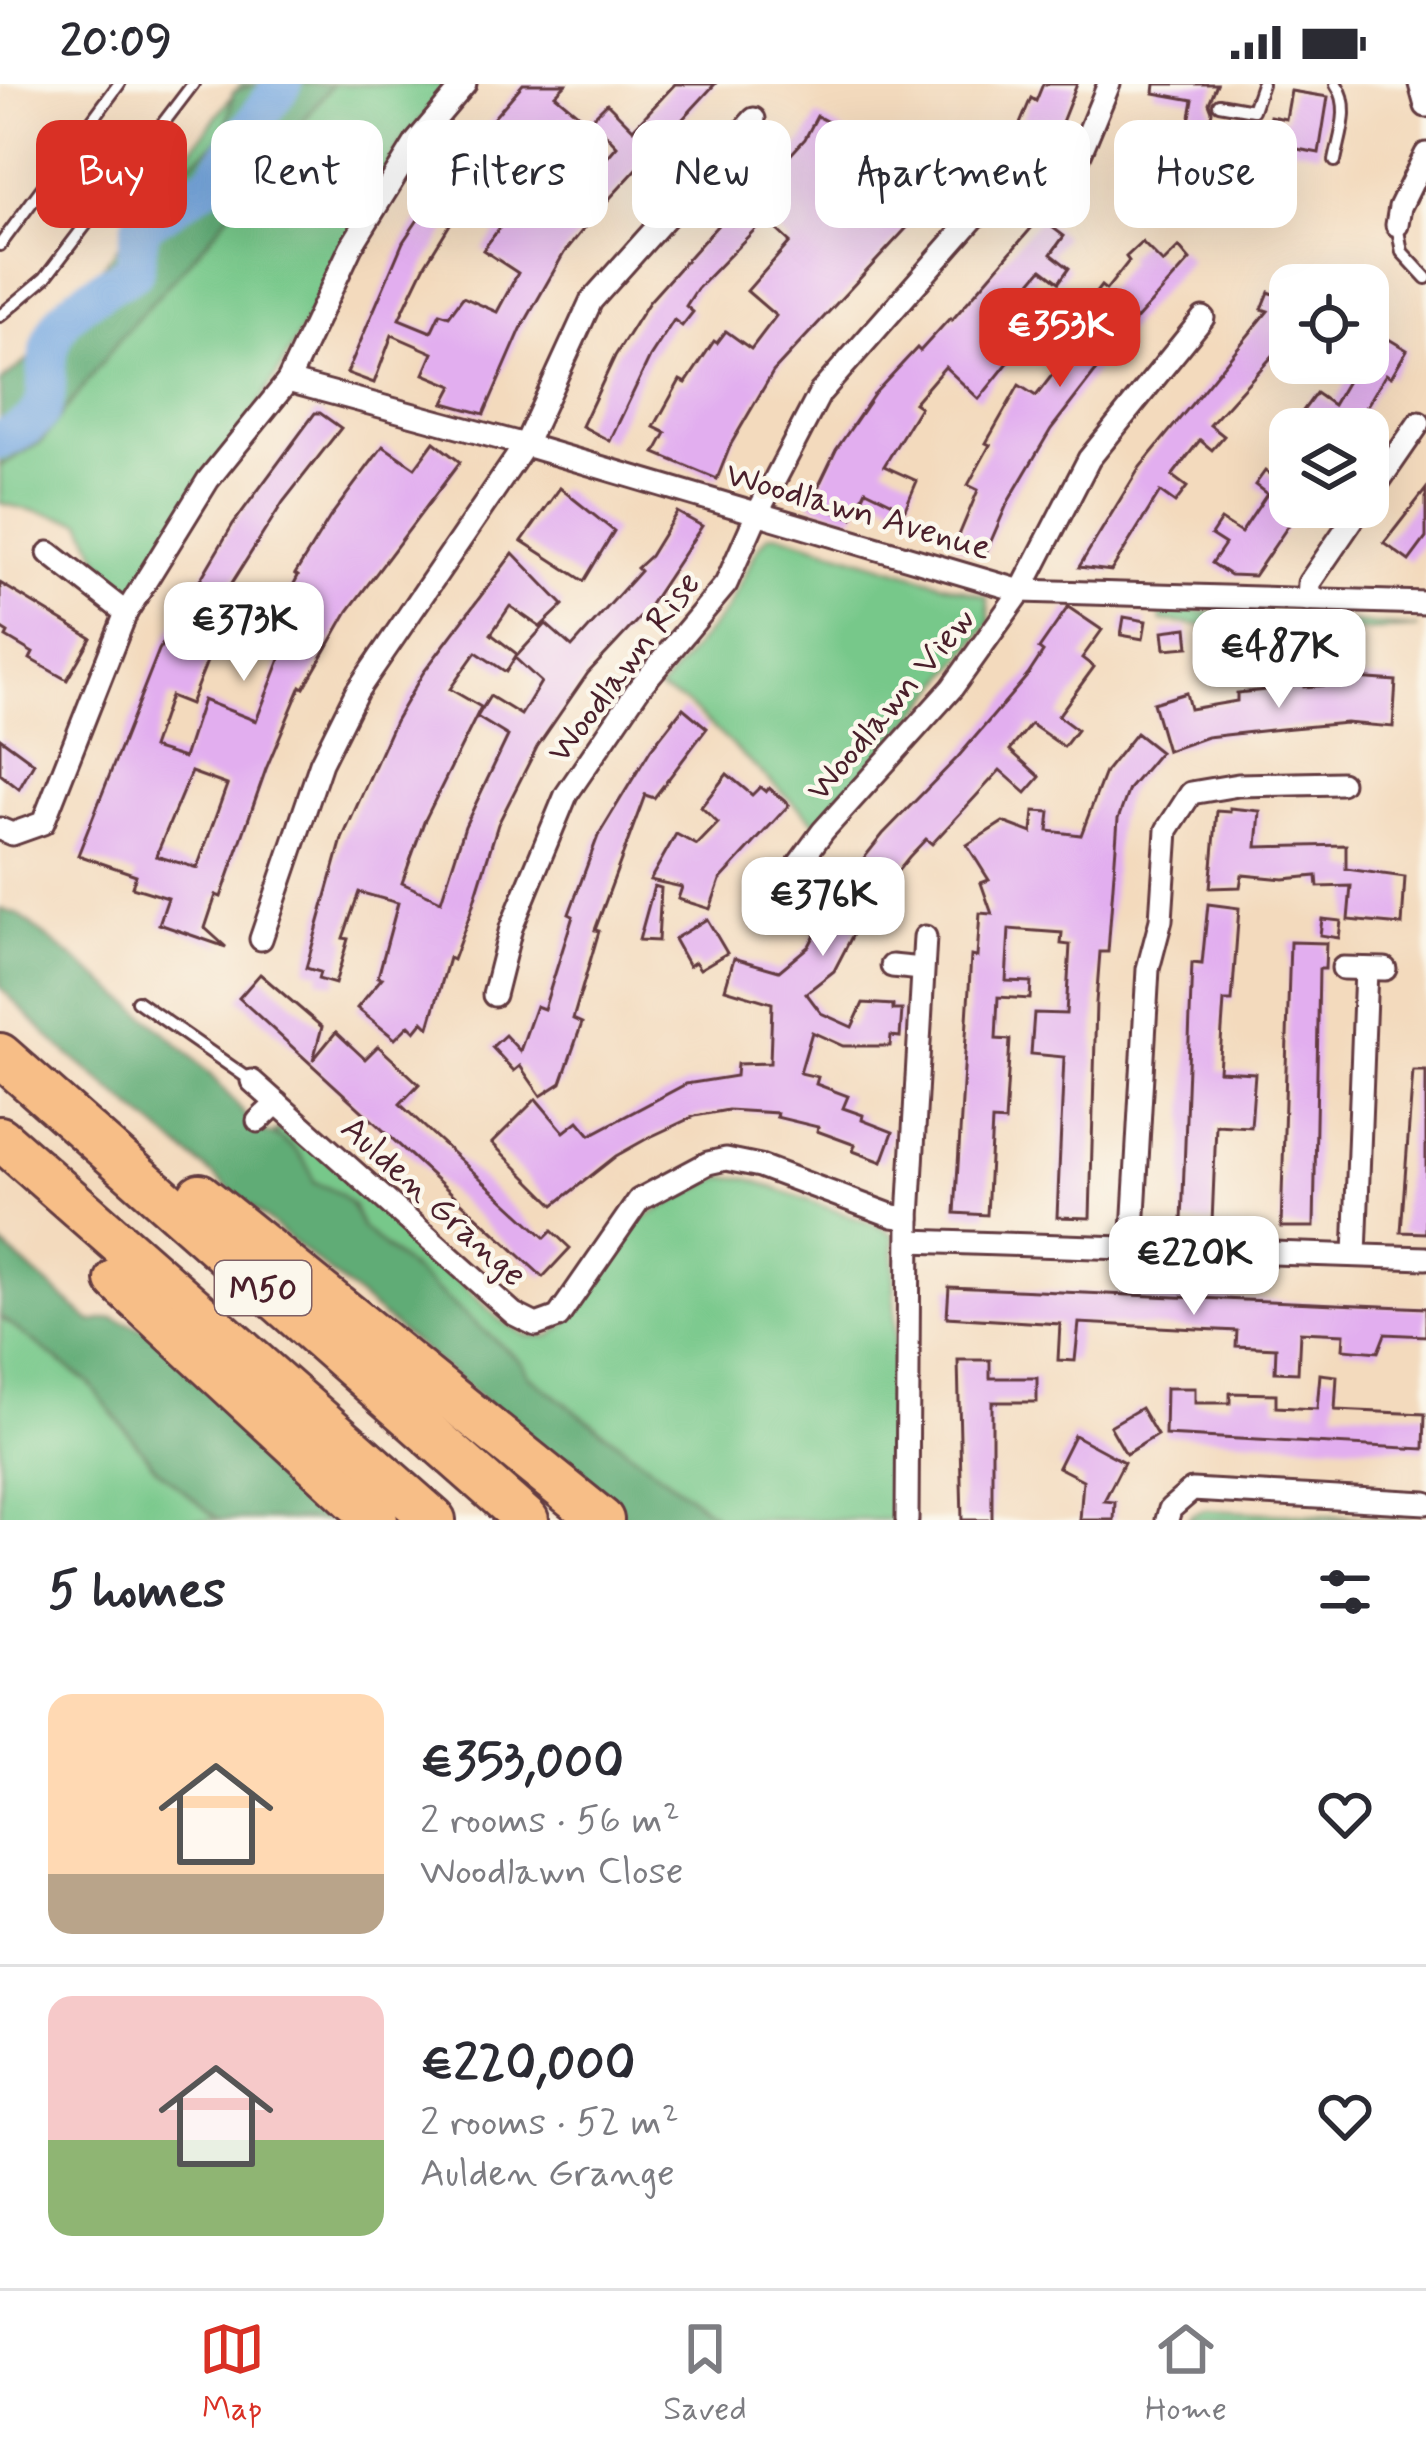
<!DOCTYPE html>
<meta charset="utf-8">
<style>
body{margin:0;font-family:Mynerve,sans-serif;background:#f2f2f3;color:#2b2b33;height:100vh;display:flex;flex-direction:column;font-size:45px;white-space:nowrap}
*{box-sizing:border-box;margin:0}
p{font-size:39px;color:#7c7c81}
.icon{flex:none;width:66px;height:66px;fill:none;stroke:currentColor;stroke-width:2;stroke-linecap:round;stroke-linejoin:round}
.map{position:relative;height:1436px;overflow:hidden}
.side{display:flex;flex-direction:column;background:#fff;flex:1}
.side>*{flex:none}
.hud{position:absolute;left:36px;top:36px;width:1356px;height:108px;display:flex;gap:24px}
.buttons{position:absolute;left:1269px;top:180px;display:grid;gap:24px}
.buttons a{display:grid;place-items:center;width:120px;height:120px;border-radius:24px;background:#fff;box-shadow:0 12px 48px #0002;font-size:60px}
.price{position:absolute;translate:-50% -102px;padding:0 27px;border-radius:24px;background:#fff;color:#222;font-size:39px;line-height:78px;filter:drop-shadow(0 3px 6px #0008)}
.price::after{content:'';position:absolute;left:50%;top:72px;width:36px;height:27px;margin-left:-18px;background:inherit;clip-path:polygon(0 0,100% 0,50% 100%)}
.price.on{background:#d93025;color:#fff}
ul{padding:0;list-style:none}
li{display:flex;align-items:center;gap:36px;height:300px;padding:0 48px}
li+li{border-top:3px solid #e1e1e2}
li span{display:grid;place-items:center;flex:none;width:336px;height:240px;border-radius:24px;color:#555}
li>.icon{margin-inline-start:auto}
span .icon{width:144px;height:144px;fill:#fffc;stroke-width:1}
li b{font-size:51px}
h2{display:flex;justify-content:space-between;align-items:center;height:144px;padding:0 48px;font-size:51px}
.pill{padding:0 42px;border-radius:24px;background:#fff;box-shadow:0 12px 48px #0002;font-size:42px;line-height:108px}
.pill.on{background:#d93025;color:#fff}
.status{display:flex;justify-content:space-between;align-items:center;height:84px;padding:0 60px;background:#fff;direction:ltr}
.status svg{height:33px;fill:currentColor}
.dock{display:flex;justify-content:space-around;align-items:center;height:168px;border-top:3px solid #e1e1e2;background:#fff;font-size:33px;color:#7c7c81}
.dock a{display:grid;justify-items:center;gap:6px}
.dock .on{color:#d93025}
.map>svg:first-child{display:block}
</style>
<div class="status"><b>20:09</b><svg viewBox="0 0 49 12"><path d="M0 12V9h3v3zM5 12V6h3v6zM10 12V3h3v9zM15 12V0h3v12zM26 1h20v11H26zM47 4h2v5h-2z"/></svg></div>
<div class="map">
<svg width="1426" height="1436" viewBox="0 0 1426 1436">
<rect width="100%" height="100%" fill="#fbf7ec"/>
<filter id="ink" filterUnits="userSpaceOnUse"><feTurbulence type="fractalNoise" baseFrequency=".00833" numOctaves="2"/><feDisplacementMap in="SourceGraphic" scale="24" xChannelSelector="R" yChannelSelector="G"/><feConvolveMatrix kernelMatrix="1 2 1 2 8 2 1 2 1" color-interpolation-filters="sRGB"/></filter>
<filter id="wash" filterUnits="userSpaceOnUse"><feTurbulence type="fractalNoise" baseFrequency=".004" numOctaves="4" result="noise"/><feDisplacementMap in="SourceGraphic" scale="48" xChannelSelector="R" yChannelSelector="G"/><feGaussianBlur stdDeviation="2.7" result="paint"/><feColorMatrix in="noise" values="0 0 0 0 0 0 0 0 0 0 0 0 0 0 0 0 0 1.4 0 .05"/><feComposite in="paint" operator="in"/></filter>
<g filter="url(#wash)">
<rect width="100%" height="100%" fill="#f3dabd"/>
<g fill="#77c88a" stroke="#60745a" stroke-width="3">
<path d="M 241,0 L 451,0 L 401,60 L 280,286 L 126,529 L 82,438 L 0,419 L 0,382 L 41,358 L 120,252 L 71,225 Z"/>
<path d="M 779,450 L 987,513 L 990,539 L 927,618 L 818,741 L 686,619 L 659,606 L 727,525 L 758,464 L 769,451 Z"/>
<path d="M 1158,524 L 1418,544 L 1344,548 L 1338,562 L 1283,568 L 1283,550 L 1162,537 Z"/>
<path d="M 285,1042 L 323,1070 L 501,1237 L 527,1252 L 550,1252 L 568,1239 L 630,1141 L 721,1093 L 747,1094 L 883,1144 L 894,1151 L 896,1436 L 721,1436 L 529,1292 L 521,1278 L 362,1144 L 353,1121 L 314,1099 L 297,1069 L 274,1048 Z"/>
<path d="M 0,1233 L 89,1299 L 156,1384 L 219,1436 L 0,1436 Z"/>
<path d="M 1205,1426 L 1413,1436 L 1188,1436 L 1191,1431 Z"/>
</g>
<g fill="#61ac76" stroke="#566650" stroke-width="3">
<path d="M 255,0 L 333,0 L 203,162 L 121,253 L 41,358 L 0,382 L 0,298 L 53,256 L 155,123 C 168,83 186,85 213,61 C 228,48 230,27 233,8 Z"/>
<path d="M 0,825 L 19,831 C 94,893 204,967 256,1047 C 283,1049 308,1072 314,1099 C 342,1107 352,1117 362,1144 L 521,1278 L 529,1292 L 721,1436 L 627,1436 L 56,960 L 0,903 Z"/>
<path d="M 0,1159 L 91,1238 L 113,1234 L 155,1249 L 358,1436 L 219,1436 L 156,1384 L 89,1299 L 0,1233 Z"/>
</g>
<g fill="none" stroke-linecap="round" stroke-linejoin="round">
<path stroke="#76a8e1" stroke-width="39" d="M 0,356 C 69,327 35,303 53,254 C 64,221 106,204 134,187 L 141,142 L 211,97 L 283,0"/>
</g>
<g id="blocks">
<g fill="#e2aeef" fill-rule="evenodd">
<path d="M 523,0 L 566,0 L 555,11 L 586,37 L 549,79 L 578,107 L 617,62 L 591,35 L 607,19 L 633,45 L 675,0 L 715,0 L 599,126 L 564,169 L 521,245 L 484,330 L 444,319 L 453,302 L 424,290 L 433,269 L 392,251 L 374,299 L 347,289 L 403,158 L 460,73 ZM 495,67 L 517,79 L 501,111 L 515,123 L 483,166 L 518,189 L 497,228 L 463,213 L 449,232 L 440,229 L 431,248 L 399,235 L 425,181 Z"/>
<path d="M 1043,0 L 1077,0 L 1049,71 L 1019,59 L 1026,43 L 1020,40 L 1031,14 L 1036,17 Z"/>
<path d="M 1155,0 L 1217,0 L 1209,19 L 1212,27 L 1208,52 L 1214,53 L 1201,111 L 1177,106 L 1179,97 L 1157,92 L 1161,73 L 1182,77 L 1193,16 L 1154,9 Z"/>
<path d="M 1291,7 L 1328,13 L 1319,69 L 1265,59 L 1270,32 L 1286,35 Z"/>
<path d="M 817,32 L 845,47 L 832,71 L 885,123 L 925,61 L 930,66 L 933,61 L 954,76 L 915,135 L 773,288 L 731,360 L 717,395 L 655,369 L 666,349 L 654,343 L 680,296 L 686,299 L 714,257 L 717,259 L 726,247 L 751,265 L 776,232 L 747,207 L 790,158 L 765,135 L 697,205 L 686,222 L 693,228 L 682,242 L 674,236 L 650,273 L 610,357 L 582,342 L 615,272 L 649,218 L 768,85 L 773,90 L 805,55 Z"/>
<path d="M 1040,134 L 1064,152 L 1051,170 L 1069,184 L 1059,198 L 1042,185 L 994,241 L 1020,264 L 979,315 L 945,283 L 914,319 L 920,323 L 884,382 L 917,397 L 905,425 L 866,406 L 853,434 L 810,420 L 836,366 L 875,309 L 917,264 L 920,267 L 950,234 L 952,236 Z"/>
<path d="M 1142,158 L 1163,179 L 1179,163 L 1190,176 L 1133,239 L 1051,345 L 1008,418 L 984,473 L 955,461 L 978,406 L 968,401 L 990,361 L 986,359 L 1019,301 L 1036,312 L 1080,255 L 1068,245 L 1101,202 L 1106,206 L 1129,177 L 1126,173 Z"/>
<path d="M 1269,208 L 1290,217 L 1290,234 L 1283,250 L 1288,255 L 1210,341 L 1224,352 L 1212,366 L 1200,356 L 1172,392 L 1187,403 L 1175,419 L 1160,408 L 1111,487 L 1079,483 L 1140,383 L 1268,227 L 1262,225 Z"/>
<path d="M 1387,254 L 1407,266 L 1391,293 L 1386,290 L 1353,345 L 1311,345 L 1297,335 L 1316,309 L 1333,321 L 1357,280 L 1368,279 L 1373,262 L 1379,266 Z"/>
<path d="M 315,329 L 320,329 L 341,344 L 283,418 L 223,513 L 231,517 L 190,620 L 170,612 L 152,664 L 184,674 L 203,616 L 256,637 L 281,573 L 272,563 L 298,524 L 285,517 L 298,492 L 295,490 L 330,433 L 383,362 L 415,384 L 434,358 L 460,378 L 348,527 L 304,604 L 301,602 L 266,685 L 221,813 L 216,811 L 205,844 L 226,863 L 159,840 L 168,814 L 132,803 L 136,791 L 78,771 L 159,566 L 233,440 ZM 191,688 L 227,701 L 197,784 L 156,772 Z"/>
<path d="M 1290,380 L 1290,423 L 1301,423 L 1254,492 L 1230,491 L 1212,479 L 1225,460 L 1211,451 L 1221,436 L 1241,449 L 1267,410 L 1255,401 L 1265,387 L 1278,396 Z"/>
<path d="M 560,404 L 614,447 L 584,497 L 522,457 Z"/>
<path d="M 1426,405 L 1426,454 L 1409,477 L 1384,459 Z"/>
<path d="M 677,428 L 702,442 L 645,528 L 588,589 L 537,663 L 498,740 L 470,830 L 453,876 L 449,874 L 429,943 L 423,937 L 415,947 L 409,941 L 395,955 L 357,924 L 382,894 L 378,893 L 398,819 L 359,808 L 343,854 L 348,855 L 335,900 L 318,895 L 320,888 L 306,884 L 342,755 L 395,637 L 423,589 L 513,469 L 563,521 L 540,543 L 510,522 L 491,550 L 517,570 L 506,588 L 476,568 L 450,605 L 481,623 L 424,738 L 402,799 L 441,817 L 465,742 L 508,652 L 477,633 L 490,612 L 521,631 L 541,598 L 515,574 L 546,540 L 572,563 L 640,487 L 637,484 L 650,472 Z"/>
<path d="M 0,499 L 91,554 L 67,596 L 30,575 L 33,569 L 6,553 L 8,549 L 0,544 Z"/>
<path d="M 1068,523 L 1102,546 L 1082,574 L 1094,583 L 1058,632 L 1077,646 L 1064,663 L 1031,640 L 1010,666 L 1040,693 L 1026,709 L 1000,686 L 932,760 L 926,755 L 909,773 L 864,829 L 834,887 L 806,909 L 821,929 L 852,943 L 863,919 L 893,921 L 893,926 L 902,926 L 900,953 L 891,952 L 890,962 L 843,962 L 812,948 L 800,989 L 818,993 L 816,1000 L 848,1012 L 843,1024 L 863,1031 L 862,1036 L 893,1048 L 882,1078 L 853,1067 L 855,1061 L 817,1047 L 818,1043 L 776,1033 L 777,1029 L 728,1026 L 695,1032 L 648,1054 L 616,1072 L 554,1121 L 492,1059 L 536,1015 L 564,1048 L 578,1037 L 590,1051 L 686,1000 L 736,992 L 737,980 L 770,979 L 772,919 L 725,905 L 734,874 L 779,887 L 809,862 L 837,808 L 883,750 L 958,673 L 1028,591 L 1043,568 L 1039,565 Z"/>
<path d="M 1124,533 L 1146,537 L 1143,555 L 1121,551 Z"/>
<path d="M 1187,544 L 1189,563 L 1165,565 L 1163,547 Z"/>
<path d="M 1355,594 L 1396,597 L 1393,643 L 1346,639 L 1271,646 L 1207,653 L 1167,667 L 1153,619 L 1186,609 L 1190,625 L 1237,617 L 1237,609 L 1286,604 L 1286,598 L 1304,597 L 1304,603 L 1355,599 Z"/>
<path d="M 683,624 L 707,644 L 654,714 L 645,711 L 595,846 L 599,847 L 573,935 L 582,939 L 561,999 L 541,1012 L 520,982 L 514,987 L 492,963 L 505,951 L 520,967 L 536,922 L 544,925 L 573,832 L 569,830 L 598,752 L 651,665 Z"/>
<path d="M 1136,649 L 1160,668 L 1129,705 L 1118,735 L 1108,868 L 1100,868 L 1096,919 L 1090,1134 L 1057,1133 L 1064,973 L 1031,970 L 1034,929 L 1066,930 L 1070,861 L 1061,860 L 1062,849 L 1009,845 L 1006,897 L 1031,898 L 1030,915 L 998,913 L 996,955 L 1010,956 L 1005,1038 L 992,1037 L 987,1131 L 955,1129 L 971,872 L 977,873 L 980,829 L 992,830 L 981,799 L 989,796 L 967,761 L 1003,738 L 1032,749 L 1034,727 L 1050,728 L 1048,747 L 1081,751 L 1105,688 Z"/>
<path d="M 0,654 L 34,679 L 19,705 L 0,690 Z"/>
<path d="M 727,690 L 752,711 L 760,703 L 766,708 L 769,704 L 789,721 L 720,796 L 710,825 L 678,815 L 682,803 L 650,796 L 676,750 L 697,761 L 718,739 L 701,723 Z"/>
<path d="M 1230,724 L 1260,727 L 1257,763 L 1346,761 L 1346,785 L 1405,793 L 1402,841 L 1348,836 L 1351,802 L 1318,803 L 1317,792 L 1284,795 L 1242,791 L 1240,803 L 1210,804 L 1217,727 L 1230,728 Z"/>
<path d="M 654,802 L 661,804 L 658,857 L 639,856 Z"/>
<path d="M 1208,820 L 1239,824 L 1232,917 L 1224,917 L 1219,987 L 1255,989 L 1251,1043 L 1216,1041 L 1212,1139 L 1182,1137 L 1192,879 L 1202,880 Z"/>
<path d="M 707,835 L 727,869 L 700,885 L 695,878 L 689,882 L 674,855 Z"/>
<path d="M 1322,835 L 1341,837 L 1339,854 L 1320,851 Z"/>
<path d="M 1290,858 L 1326,859 L 1325,885 L 1319,885 L 1314,1143 L 1281,1143 Z"/>
<path d="M 260,890 L 322,943 L 313,976 L 336,948 L 365,975 L 378,962 L 419,1000 L 400,1020 L 545,1154 L 552,1147 L 570,1164 L 543,1193 L 239,914 Z"/>
<path d="M 1413,987 L 1426,987 L 1426,1149 L 1401,1148 Z"/>
<path d="M 949,1203 L 1426,1224 L 1426,1252 L 1385,1250 L 1378,1268 L 1343,1265 L 1344,1250 L 1300,1248 L 1298,1289 L 1275,1288 L 1276,1264 L 1236,1262 L 1237,1247 L 1079,1239 L 1075,1277 L 1058,1276 L 1060,1240 L 947,1233 Z"/>
<path d="M 958,1276 L 990,1276 L 990,1294 L 1037,1294 L 1037,1318 L 992,1318 L 992,1436 L 962,1436 Z"/>
<path d="M 1320,1290 L 1337,1292 L 1335,1326 L 1425,1330 L 1424,1365 L 1165,1351 L 1166,1304 L 1195,1304 L 1195,1319 L 1230,1319 L 1230,1309 L 1276,1310 L 1276,1323 L 1317,1325 Z"/>
<path d="M 1141,1324 L 1157,1351 L 1126,1370 L 1110,1342 Z"/>
<path d="M 1074,1351 L 1124,1378 L 1104,1417 L 1115,1418 L 1114,1436 L 1080,1436 L 1083,1396 L 1058,1383 Z"/>
</g>
</g>
</g>
<g filter="url(#ink)">
<use href="#blocks" fill-opacity="0" stroke="#633b41" stroke-width="3"/>
<g fill="none" stroke-linecap="round" stroke-linejoin="round">
<g stroke="#633b41" stroke-width="16">
<g id="lane">
<path d="M 1219,20 L 1253,26 L 1262,0"/>
<path d="M 1335,77 C 1340,51 1352,22 1336,0"/>
<path d="M 1397,141 L 1402,168 L 1426,194"/>
<path d="M 0,161 L 119,0"/>
<path d="M 0,232 L 45,194 L 193,0"/>
<path d="M 137,917 L 252,997"/>
</g>
</g>
<g stroke="#633b41" stroke-width="27">
<g id="street">
<path d="M 1420,0 L 1426,22"/>
<path d="M 1058,101 L 1070,94 L 1109,0"/>
<path d="M 1397,141 L 1400,123 L 1426,70"/>
<path d="M 288,297 L 525,361 L 1021,507 L 1426,519"/>
<path d="M 1368,413 L 1419,339"/>
<path d="M 49,469 L 126,529"/>
<path d="M 1308,516 L 1309,499 L 1361,423"/>
<path d="M 0,745 L 12,750 L 43,739 L 126,529 L 208,396 L 288,297 L 351,163 L 416,58 L 465,0"/>
<path d="M 762,830 L 823,747 L 952,604 L 1021,507 L 1089,375 L 1203,234"/>
<path d="M 261,855 L 321,679 L 357,607 L 525,361 L 591,217 L 754,35"/>
<path d="M 892,882 L 922,885"/>
<path d="M 1343,884 L 1385,885"/>
<path d="M 494,911 L 511,844 L 566,711 L 639,604 L 726,500 L 757,430 L 820,309 L 979,128"/>
<path d="M 252,997 L 514,1230 L 536,1241 L 558,1233 L 639,1116 L 708,1079 L 726,1075 L 760,1082 L 893,1132 L 909,1134"/>
<path d="M 258,1037 L 277,1019"/>
<path d="M 910,1157 L 1426,1174"/>
<path d="M 1132,1165 L 1148,885 L 1161,836 L 1167,746 L 1191,709 L 1238,701 L 1341,699"/>
<path d="M 1355,1171 L 1366,885"/>
<path d="M 907,1436 L 909,1134 L 925,853"/>
<path d="M 1167,1436 L 1170,1425 L 1192,1406 L 1426,1419"/>
</g>
</g>
<g stroke="#633b41" stroke-width="48">
<g id="highway">
<path d="M 0,971 L 527,1436"/>
<path d="M 0,1054 L 434,1436"/>
<path d="M 200,1111 L 602,1436"/>
<path d="M 117,1196 L 376,1436"/>
</g>
</g>
<use href="#lane" stroke="#fff" stroke-width="10"/>
<use href="#street" stroke="#fff" stroke-width="21"/>
<use href="#highway" stroke="#f7be87" stroke-width="42"/>
</g>
</g>
<g text-anchor="middle" stroke-width="9" stroke-linejoin="round" paint-order="stroke">
<rect fill="#fbf7ec" stroke="#7f6065" stroke-width="3" x="215" y="1177" width="96" height="54" rx="9"/>
<g font-size="33" font-weight="bold" fill="#4a1f2b">
<text x="263" y="1216">M50</text>
</g>
<g font-size="36" fill="#4a1f2b" stroke="#fbf7ec">
<text transform="translate(859 425) rotate(16)" y="13">Woodlawn Avenue</text>
<text transform="translate(622 582) rotate(-53)" y="13">Woodlawn Rise</text>
<text transform="translate(889 619) rotate(-50)" y="13">Woodlawn View</text>
<text transform="translate(435 1116) rotate(42)" y="13">Aulden Grange</text>
</g>
</g>
</svg>
<div class="buttons">
<a><svg class="icon" aria-label="locate" viewBox="0 0 24 24"><circle cx="12" cy="12" r="6"/><path d="M12 2v4M12 18v4M2 12h4M18 12h4"/></svg></a>
<a><svg class="icon" aria-label="layers" viewBox="0 0 24 24"><path d="M12 4l9 5-9 5-9-5zM3 14l9 5 9-5"/></svg></a>
</div>
<b class="price on" style="left:1060px;top:306px">€353K</b>
<b class="price" style="left:244px;top:600px">€373K</b>
<b class="price" style="left:1279px;top:627px">€487K</b>
<b class="price" style="left:823px;top:875px">€376K</b>
<b class="price" style="left:1194px;top:1234px">€220K</b>
<div class="hud">
<a class="pill on">Buy</a>
<a class="pill">Rent</a>
<a class="pill">Filters</a>
<a class="pill">New</a>
<a class="pill">Apartment</a>
<a class="pill">House</a>
</div>
</div>
<section class="side">
<h2>5 homes<svg class="icon" aria-label="filters" viewBox="0 0 24 24"><path d="M4 7h16M4 17h16"/><circle cx="9" cy="7" r="2"/><circle cx="15" cy="17" r="2"/></svg></h2>
<ul>
<li><span style="background:linear-gradient(#ffd9b3 75%,#b9a48a 0)"><svg class="icon" aria-label="home" viewBox="0 0 24 24"><path d="M3 11l9-7 9 7M6 9v11h12V9"/></svg></span><div><b>€353,000</b><p>2 rooms · 56 m²</p><p>Woodlawn Close</p></div><svg class="icon" aria-label="heart" viewBox="0 0 24 24"><path d="M12 20l-8-8c-3-5 5-10 8-4 3-6 11-1 8 4z"/></svg></li>
<li><span style="background:linear-gradient(#f6c9c9 60%,#8fb573 0)"><svg class="icon" aria-label="home" viewBox="0 0 24 24"><path d="M3 11l9-7 9 7M6 9v11h12V9"/></svg></span><div><b>€220,000</b><p>2 rooms · 52 m²</p><p>Aulden Grange</p></div><svg class="icon" aria-label="heart" viewBox="0 0 24 24"><path d="M12 20l-8-8c-3-5 5-10 8-4 3-6 11-1 8 4z"/></svg></li>
</ul>
</section>
<nav class="dock">
<a class="on"><svg class="icon" aria-label="map" viewBox="0 0 24 24"><path d="M3 6l6-2 6 2 6-2v14l-6 2-6-2-6 2zM9 4v14M15 6v14"/></svg>Map</a>
<a><svg class="icon" aria-label="saved" viewBox="0 0 24 24"><path d="M7 4h10v16l-5-4-5 4z"/></svg>Saved</a>
<a><svg class="icon" aria-label="home" viewBox="0 0 24 24"><path d="M3 11l9-7 9 7M6 9v11h12V9"/></svg>Home</a>
</nav>
